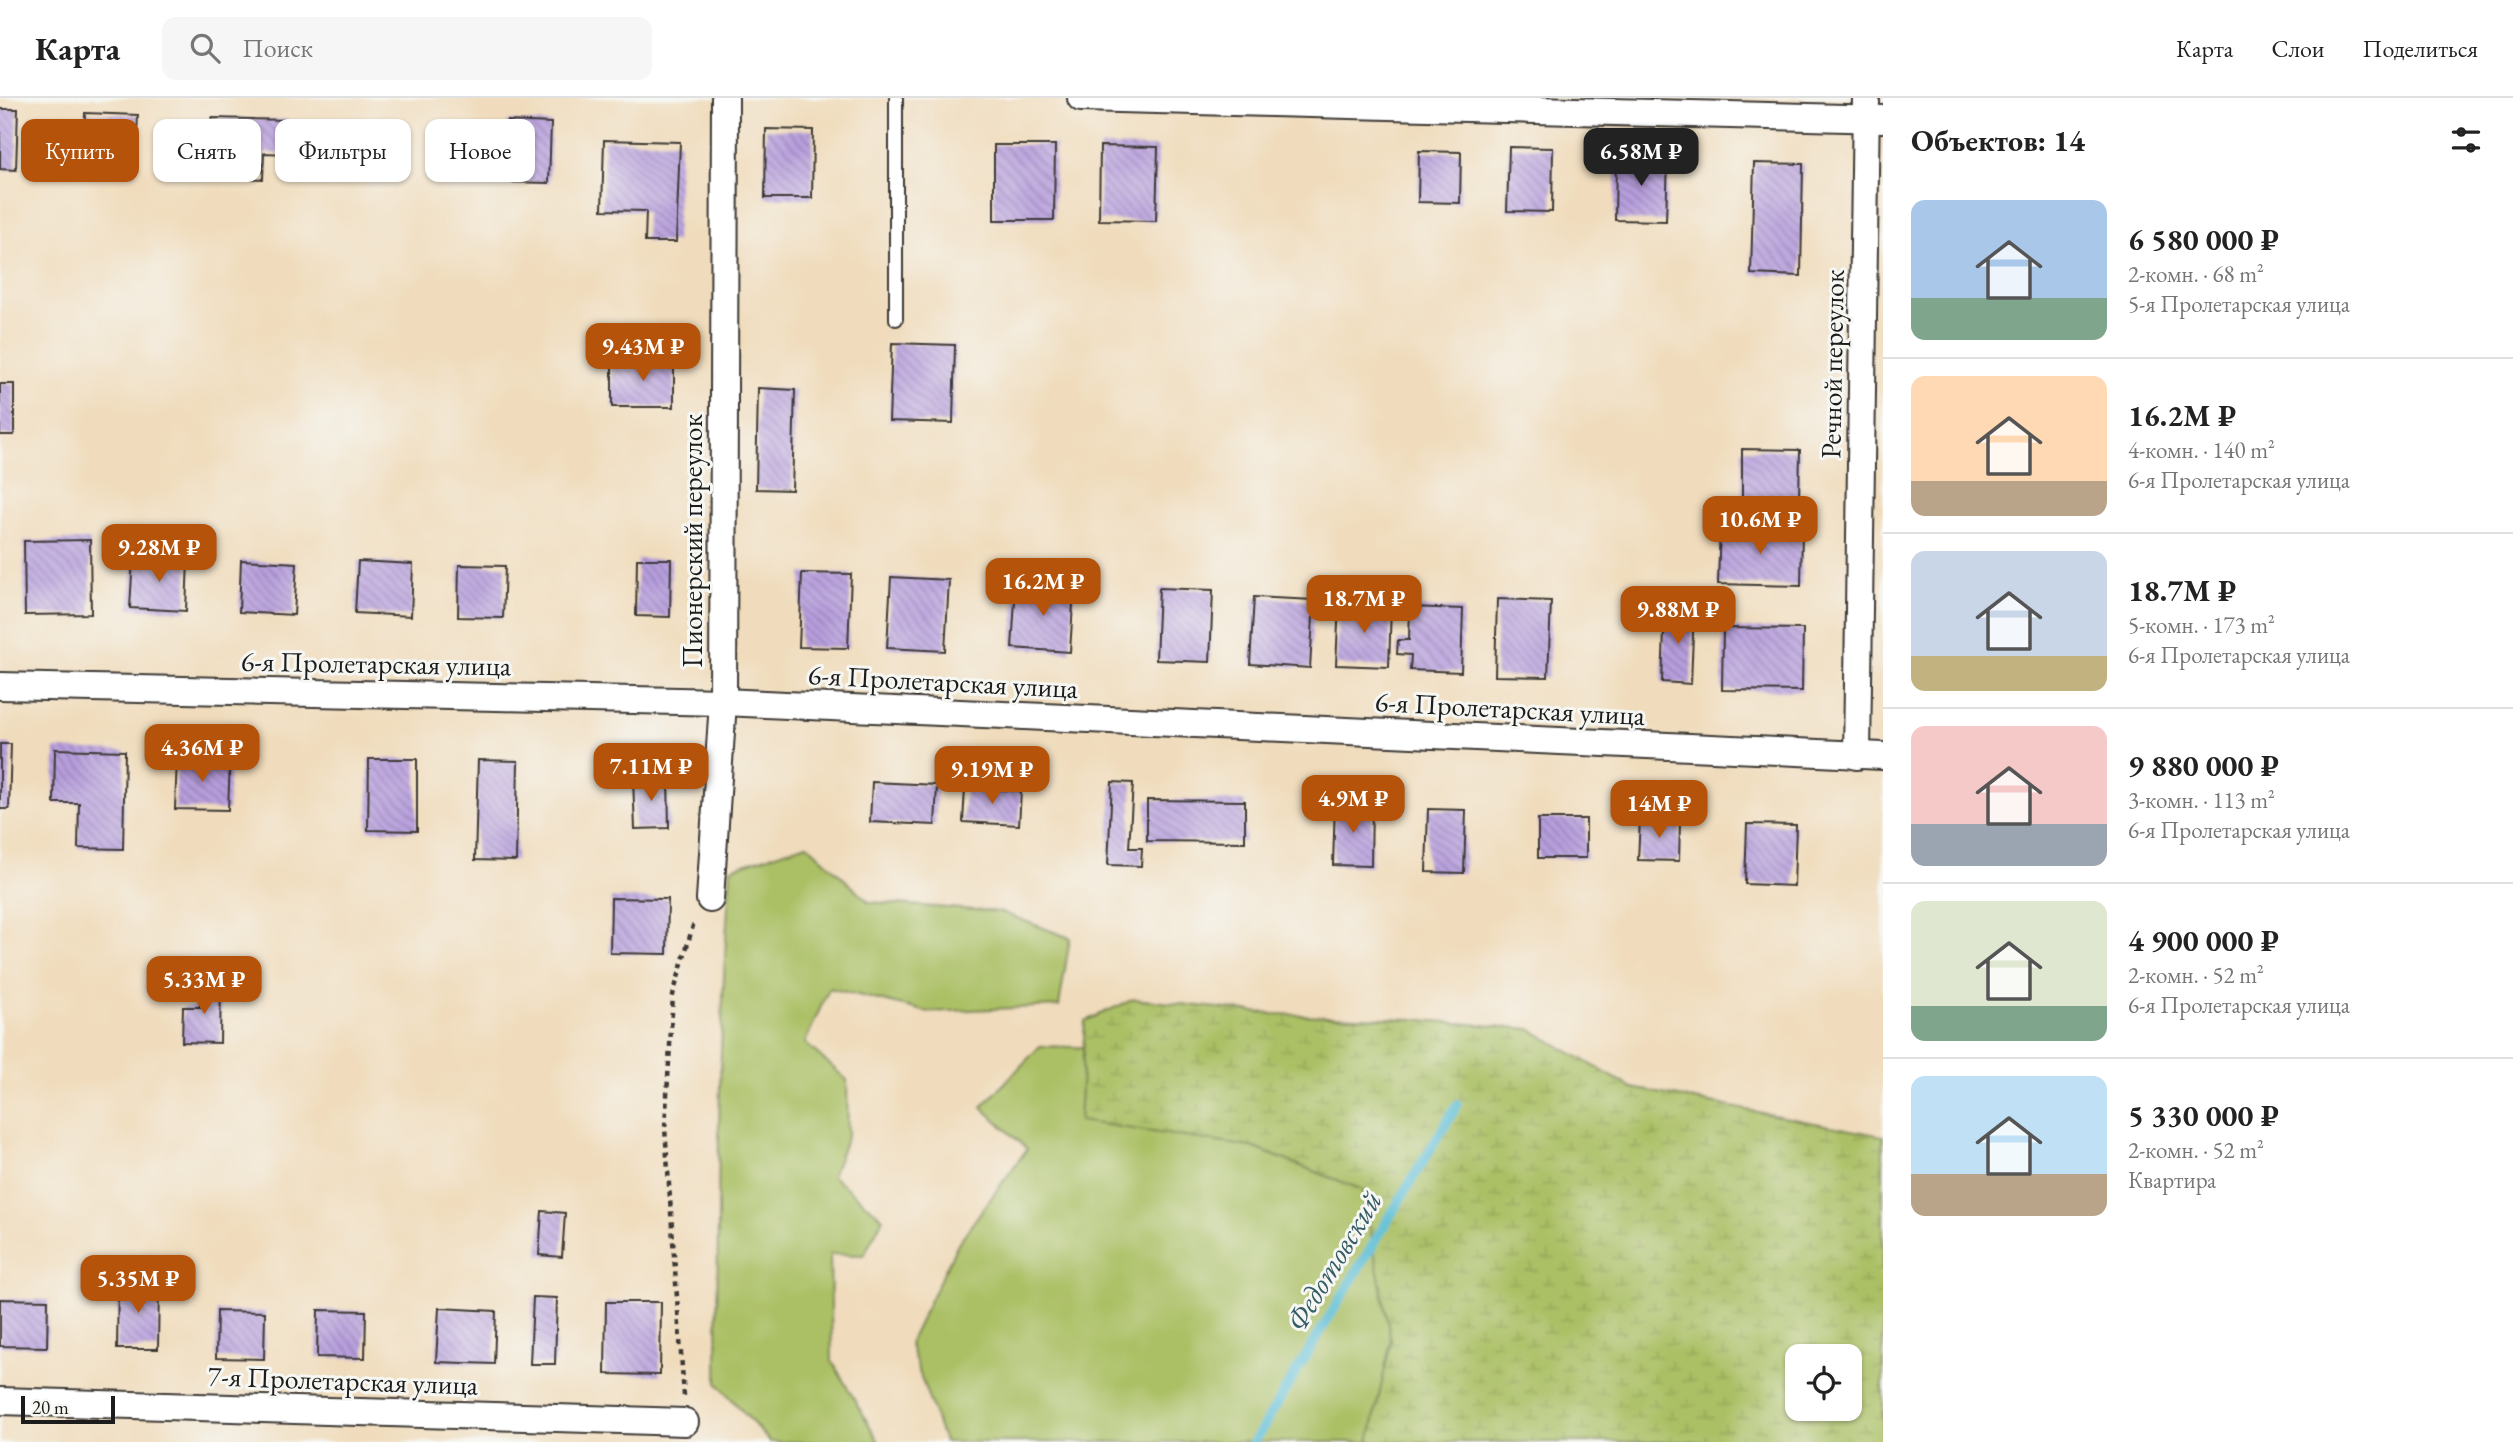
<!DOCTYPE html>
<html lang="ru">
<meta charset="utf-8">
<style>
body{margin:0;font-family:"EB Garamond",serif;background:#f6f6f6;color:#222;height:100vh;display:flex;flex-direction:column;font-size:26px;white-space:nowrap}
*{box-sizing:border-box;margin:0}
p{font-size:23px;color:#767676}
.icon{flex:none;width:38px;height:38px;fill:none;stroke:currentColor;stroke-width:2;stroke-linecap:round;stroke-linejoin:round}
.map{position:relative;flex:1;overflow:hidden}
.side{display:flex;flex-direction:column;background:#fff;width:630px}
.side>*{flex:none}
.top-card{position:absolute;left:21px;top:21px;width:665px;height:63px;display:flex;gap:14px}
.controls{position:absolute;left:1785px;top:1246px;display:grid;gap:14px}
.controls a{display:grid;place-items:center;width:77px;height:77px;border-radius:14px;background:#fff;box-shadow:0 2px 5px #0004;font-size:35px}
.scale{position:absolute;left:21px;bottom:18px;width:94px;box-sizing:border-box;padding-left:7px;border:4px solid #1c1c1c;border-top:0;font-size:19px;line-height:24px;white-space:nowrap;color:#1c1c1c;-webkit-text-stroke:5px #f6f6f2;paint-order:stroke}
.price{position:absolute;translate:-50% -60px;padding:0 16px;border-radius:14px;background:#b45309;color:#fff;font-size:23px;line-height:46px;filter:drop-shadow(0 2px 4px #0008)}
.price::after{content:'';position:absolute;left:50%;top:42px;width:21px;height:16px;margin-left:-10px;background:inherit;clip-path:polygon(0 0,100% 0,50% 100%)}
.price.active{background:#222;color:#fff}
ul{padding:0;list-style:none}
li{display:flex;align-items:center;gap:21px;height:175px;padding:0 28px}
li+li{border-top:2px solid #e0e0e0}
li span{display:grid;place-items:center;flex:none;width:196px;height:140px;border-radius:14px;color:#555}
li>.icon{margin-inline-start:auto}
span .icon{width:84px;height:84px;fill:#fffc;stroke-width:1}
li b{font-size:30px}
h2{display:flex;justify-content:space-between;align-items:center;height:84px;padding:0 28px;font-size:30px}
.pill{padding:0 24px;border-radius:14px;background:#fff;box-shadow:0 2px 5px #0004;font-size:24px;line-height:63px}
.pill.active{background:#b45309;color:#fff}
header{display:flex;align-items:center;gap:42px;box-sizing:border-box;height:98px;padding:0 35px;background:#fff;border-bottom:2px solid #e0e0e0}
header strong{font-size:33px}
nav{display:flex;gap:38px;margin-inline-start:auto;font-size:24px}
.search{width:490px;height:63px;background:#f6f6f6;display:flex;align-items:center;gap:18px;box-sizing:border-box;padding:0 24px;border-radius:14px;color:#767676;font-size:26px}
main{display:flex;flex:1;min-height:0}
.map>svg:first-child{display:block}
</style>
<header>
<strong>Карта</strong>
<div class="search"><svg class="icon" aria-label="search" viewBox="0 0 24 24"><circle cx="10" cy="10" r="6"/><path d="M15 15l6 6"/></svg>Поиск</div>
<nav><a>Карта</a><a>Слои</a><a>Поделиться</a></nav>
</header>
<main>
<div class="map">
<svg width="1883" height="1344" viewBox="0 0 1883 1344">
<defs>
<pattern id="wetland-marsh" width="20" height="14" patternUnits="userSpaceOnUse" patternTransform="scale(1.75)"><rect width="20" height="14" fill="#abc065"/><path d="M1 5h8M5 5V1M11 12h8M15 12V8" fill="none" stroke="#93a457"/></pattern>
<pattern id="building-back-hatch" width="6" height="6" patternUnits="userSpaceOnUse" patternTransform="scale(1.75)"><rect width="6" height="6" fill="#b79edd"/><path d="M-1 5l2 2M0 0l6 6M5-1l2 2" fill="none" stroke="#9480b2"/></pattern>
</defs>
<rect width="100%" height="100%" fill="#f6f6f2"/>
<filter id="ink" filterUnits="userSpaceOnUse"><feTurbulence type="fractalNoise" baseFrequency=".0143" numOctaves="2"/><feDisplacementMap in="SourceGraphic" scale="14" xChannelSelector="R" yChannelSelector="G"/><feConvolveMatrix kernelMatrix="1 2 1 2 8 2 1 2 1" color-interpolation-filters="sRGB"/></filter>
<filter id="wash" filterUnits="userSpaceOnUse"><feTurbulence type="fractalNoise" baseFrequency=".00686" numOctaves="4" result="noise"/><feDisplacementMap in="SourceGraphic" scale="28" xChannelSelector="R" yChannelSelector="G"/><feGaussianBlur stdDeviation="1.57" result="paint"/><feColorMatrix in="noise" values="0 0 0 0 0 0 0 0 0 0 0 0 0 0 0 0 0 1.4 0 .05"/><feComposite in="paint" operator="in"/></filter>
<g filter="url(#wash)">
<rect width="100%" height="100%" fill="#f0dcbc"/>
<g fill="#abc065" stroke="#646e40" stroke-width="2">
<path d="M 807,746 L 869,804 L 1001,814 L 1070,840 L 1059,908 L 928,914 L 829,890 L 805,945 L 847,982 L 848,1036 L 832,1078 L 883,1120 L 864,1157 L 830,1156 L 832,1263 L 879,1344 L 770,1344 L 717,1285 C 718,1113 717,941 731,770 Z"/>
<path d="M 1040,948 L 1137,951 L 1285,948 L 1606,1344 L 944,1344 L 909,1245 L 958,1145 L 1027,1051 L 982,1009 Z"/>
</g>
<path fill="url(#wetland-marsh)" stroke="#646e40" stroke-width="2" fill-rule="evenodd" d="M 1134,901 L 1273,916 L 1411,921 L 1530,931 L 1632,990 L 1883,1038 L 1883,1344 L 1369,1344 L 1391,1243 L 1363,1092 L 1252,1049 L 1079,1023 L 1085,923 ZM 1797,1258 L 1850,1258 L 1850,1311 L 1797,1311 Z"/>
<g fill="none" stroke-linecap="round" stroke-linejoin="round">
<path stroke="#56bcd4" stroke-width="10" d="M 1254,1344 L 1457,1007"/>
</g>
<g id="blocks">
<g fill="url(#building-back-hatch)">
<path d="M 0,11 L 18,11 L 16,72 L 0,71 Z"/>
<path d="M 85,15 L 138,17 L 135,76 L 83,75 Z"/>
<path d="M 212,20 L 289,22 L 288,56 L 264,55 L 263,81 L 210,79 Z"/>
<path d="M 507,23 L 551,25 L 549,85 L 505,84 Z"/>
<path d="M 766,31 L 813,32 L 812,100 L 765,100 Z"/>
<path d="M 604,42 L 680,44 L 676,144 L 645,144 L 646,113 L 602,112 Z"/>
<path d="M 994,47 L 1055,47 L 1054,122 L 994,122 Z"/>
<path d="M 1100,48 L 1158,49 L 1156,123 L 1099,122 Z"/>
<path d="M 1509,49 L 1553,50 L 1552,114 L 1507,113 Z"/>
<path d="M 1419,53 L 1461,54 L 1460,105 L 1418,104 Z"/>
<path d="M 1616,58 L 1668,59 L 1666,123 L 1615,122 Z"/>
<path d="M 1754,65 L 1803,66 L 1801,178 L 1751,176 Z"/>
<path d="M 892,245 L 955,247 L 953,325 L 889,323 Z"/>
<rect x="612" y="260" width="62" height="49"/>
<rect x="0" y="286" width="14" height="51"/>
<path d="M 758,290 L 795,292 L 792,392 L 756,391 Z"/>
<path d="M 1742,351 L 1800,352 L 1799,402 L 1742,402 Z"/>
<path d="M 1720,428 L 1802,430 L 1801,488 L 1718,486 Z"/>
<path d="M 90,442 L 91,516 L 25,517 L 24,443 Z"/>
<path d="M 133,459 L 188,461 L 186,513 L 130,510 Z"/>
<path d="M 637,461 L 671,461 L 670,519 L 636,518 Z"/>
<path d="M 241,462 L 297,465 L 294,517 L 239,514 Z"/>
<path d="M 358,463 L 413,466 L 411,518 L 355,515 Z"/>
<path d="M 459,467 L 505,468 L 503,520 L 458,519 Z"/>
<path d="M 802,475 L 851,476 L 848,550 L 799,549 Z"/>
<path d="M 891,479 L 949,482 L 945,553 L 887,550 Z"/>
<path d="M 1016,486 L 1074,490 L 1070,554 L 1012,550 Z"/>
<path d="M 1159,490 L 1213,492 L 1210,564 L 1156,562 Z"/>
<path d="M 1254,499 L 1314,502 L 1310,570 L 1250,566 Z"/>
<path d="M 1497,501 L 1551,503 L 1548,579 L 1495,578 Z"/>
<path d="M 1339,505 L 1391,507 L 1389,569 L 1336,567 Z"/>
<path d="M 1410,509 L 1463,511 L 1461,574 L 1410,572 L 1411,557 L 1397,556 L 1398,542 L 1409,542 Z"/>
<path d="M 1665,509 L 1694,511 L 1691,586 L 1662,584 Z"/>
<path d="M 1723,530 L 1803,531 L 1802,593 L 1722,592 Z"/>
<path d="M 0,646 L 11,646 L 9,711 L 0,711 Z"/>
<path d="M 55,651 L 125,653 L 123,751 L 78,750 L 79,705 L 54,705 Z"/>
<path d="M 177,660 L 230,662 L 228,712 L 175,711 Z"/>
<path d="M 369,661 L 417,661 L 417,733 L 368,732 Z"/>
<path d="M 478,662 L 518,663 L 516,763 L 475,762 Z"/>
<path d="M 668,680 L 669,730 L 635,731 L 633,681 Z"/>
<path d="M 872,684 L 937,687 L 935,727 L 870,724 Z"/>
<path d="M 1112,684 L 1133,685 L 1129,750 L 1142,750 L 1141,768 L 1108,767 Z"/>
<path d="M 965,690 L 1021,693 L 1019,727 L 963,724 Z"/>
<path d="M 1147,702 L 1245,703 L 1245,744 L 1147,743 Z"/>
<path d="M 1335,705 L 1372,706 L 1371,768 L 1333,767 Z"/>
<path d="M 1428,711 L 1466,712 L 1464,775 L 1426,774 Z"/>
<rect x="1538" y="721" width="48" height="39"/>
<path d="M 1640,721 L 1680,723 L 1679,763 L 1638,762 Z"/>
<path d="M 1747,726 L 1796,727 L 1794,788 L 1745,786 Z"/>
<path d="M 611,800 L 668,801 L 667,856 L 610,855 Z"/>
<path d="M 200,883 L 221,883 L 220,945 L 182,944 L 183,909 L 200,909 Z"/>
<path d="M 542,1113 L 565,1115 L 562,1159 L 539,1157 Z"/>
<path d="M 118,1182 L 159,1183 L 158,1251 L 117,1251 Z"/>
<path d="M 533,1199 L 557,1200 L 555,1266 L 530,1266 Z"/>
<path d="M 0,1201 L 48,1202 L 47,1249 L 0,1248 Z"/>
<path d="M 606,1204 L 661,1204 L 660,1277 L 605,1276 Z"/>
<path d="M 439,1210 L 496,1213 L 494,1266 L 436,1264 Z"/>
<path d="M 318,1212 L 366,1213 L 365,1260 L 317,1259 Z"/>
<path d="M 217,1213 L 265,1214 L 264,1261 L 216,1260 Z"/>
</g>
</g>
</g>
<g filter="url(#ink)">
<use href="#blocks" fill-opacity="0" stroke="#3c3934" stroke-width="2"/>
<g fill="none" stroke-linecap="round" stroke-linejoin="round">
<g stroke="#3c3934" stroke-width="16">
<path id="lane" d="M 896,0 L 896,221"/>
</g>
<g stroke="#3c3934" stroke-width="30">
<g id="street">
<path d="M 1081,0 L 1883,21"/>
<path d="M 0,588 L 723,604 L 1883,658"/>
<path d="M 1857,658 L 1866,0"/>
<path d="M 710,801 L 723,604 L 725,0"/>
<path d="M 0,1303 L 685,1324"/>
</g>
</g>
<path stroke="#3c3934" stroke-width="4.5" stroke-dasharray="5 5" stroke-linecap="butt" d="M 684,1298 L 665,1030 L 673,897 L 694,824"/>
<use href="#lane" stroke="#fff" stroke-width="12"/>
<use href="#street" stroke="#fff" stroke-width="26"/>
</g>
</g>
<g text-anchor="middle" stroke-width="6" stroke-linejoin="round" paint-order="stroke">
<g font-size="28" fill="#1c1c1c" stroke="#f6f6f2">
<text transform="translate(1832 266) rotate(-89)" y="10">Речной переулок</text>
<text transform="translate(692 443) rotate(-90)" y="10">Пионерский переулок</text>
<text transform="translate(376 565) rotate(1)" y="10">6-я Пролетарская улица</text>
<text transform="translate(943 583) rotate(3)" y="10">6-я Пролетарская улица</text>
<text transform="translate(1510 610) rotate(3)" y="10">6-я Пролетарская улица</text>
<text transform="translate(343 1282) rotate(2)" y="10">7-я Пролетарская улица</text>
</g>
<g font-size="30" font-style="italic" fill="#335c66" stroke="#f6f6f2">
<text transform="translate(1334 1163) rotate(-59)" y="10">Федотовский</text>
</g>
</g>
</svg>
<div class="controls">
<a><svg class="icon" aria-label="locate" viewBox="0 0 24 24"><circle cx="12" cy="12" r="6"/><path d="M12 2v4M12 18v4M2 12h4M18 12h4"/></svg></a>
</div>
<div class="scale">20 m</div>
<b class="price active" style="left:1641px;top:90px">6.58M ₽</b>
<b class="price" style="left:643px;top:285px">9.43M ₽</b>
<b class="price" style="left:1760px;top:458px">10.6M ₽</b>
<b class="price" style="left:159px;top:486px">9.28M ₽</b>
<b class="price" style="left:1043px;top:520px">16.2M ₽</b>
<b class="price" style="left:1364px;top:537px">18.7M ₽</b>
<b class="price" style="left:1678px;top:548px">9.88M ₽</b>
<b class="price" style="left:202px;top:686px">4.36M ₽</b>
<b class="price" style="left:651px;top:705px">7.11M ₽</b>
<b class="price" style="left:992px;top:708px">9.19M ₽</b>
<b class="price" style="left:1353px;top:737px">4.9M ₽</b>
<b class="price" style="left:1659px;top:742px">14M ₽</b>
<b class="price" style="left:204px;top:918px">5.33M ₽</b>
<b class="price" style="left:138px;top:1217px">5.35M ₽</b>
<div class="top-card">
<a class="pill active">Купить</a>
<a class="pill">Снять</a>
<a class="pill">Фильтры</a>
<a class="pill">Новое</a>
</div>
</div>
<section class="side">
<h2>Объектов: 14<svg class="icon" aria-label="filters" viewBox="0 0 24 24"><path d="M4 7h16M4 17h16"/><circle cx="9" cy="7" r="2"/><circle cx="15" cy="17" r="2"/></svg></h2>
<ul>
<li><span style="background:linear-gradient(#a9c7e8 70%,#7fa58c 0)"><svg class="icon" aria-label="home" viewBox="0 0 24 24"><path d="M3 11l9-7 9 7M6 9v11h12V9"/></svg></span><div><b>6 580 000 ₽</b><p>2-комн. · 68 m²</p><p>5-я Пролетарская улица</p></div></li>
<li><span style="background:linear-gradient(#ffd9b3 75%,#b9a48a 0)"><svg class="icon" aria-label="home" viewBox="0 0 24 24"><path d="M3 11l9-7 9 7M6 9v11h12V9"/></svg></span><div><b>16.2M ₽</b><p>4-комн. · 140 m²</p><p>6-я Пролетарская улица</p></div></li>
<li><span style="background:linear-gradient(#c9d6e8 75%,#c2b280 0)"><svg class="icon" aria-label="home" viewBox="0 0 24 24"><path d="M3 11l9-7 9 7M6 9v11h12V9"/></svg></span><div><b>18.7M ₽</b><p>5-комн. · 173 m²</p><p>6-я Пролетарская улица</p></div></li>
<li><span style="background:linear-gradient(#f6c9c9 70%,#9aa5b1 0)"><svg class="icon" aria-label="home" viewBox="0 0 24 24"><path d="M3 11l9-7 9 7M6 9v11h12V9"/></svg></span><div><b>9 880 000 ₽</b><p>3-комн. · 113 m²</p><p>6-я Пролетарская улица</p></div></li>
<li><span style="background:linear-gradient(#dfe7d0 75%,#7fa58c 0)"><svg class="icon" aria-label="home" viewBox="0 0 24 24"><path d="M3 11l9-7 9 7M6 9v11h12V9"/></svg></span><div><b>4 900 000 ₽</b><p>2-комн. · 52 m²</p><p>6-я Пролетарская улица</p></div></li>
<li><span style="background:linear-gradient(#bfe0f5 70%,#b9a48a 0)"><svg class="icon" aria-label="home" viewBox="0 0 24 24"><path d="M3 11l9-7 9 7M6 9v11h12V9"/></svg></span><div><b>5 330 000 ₽</b><p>2-комн. · 52 m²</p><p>Квартира</p></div></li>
</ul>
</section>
</main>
